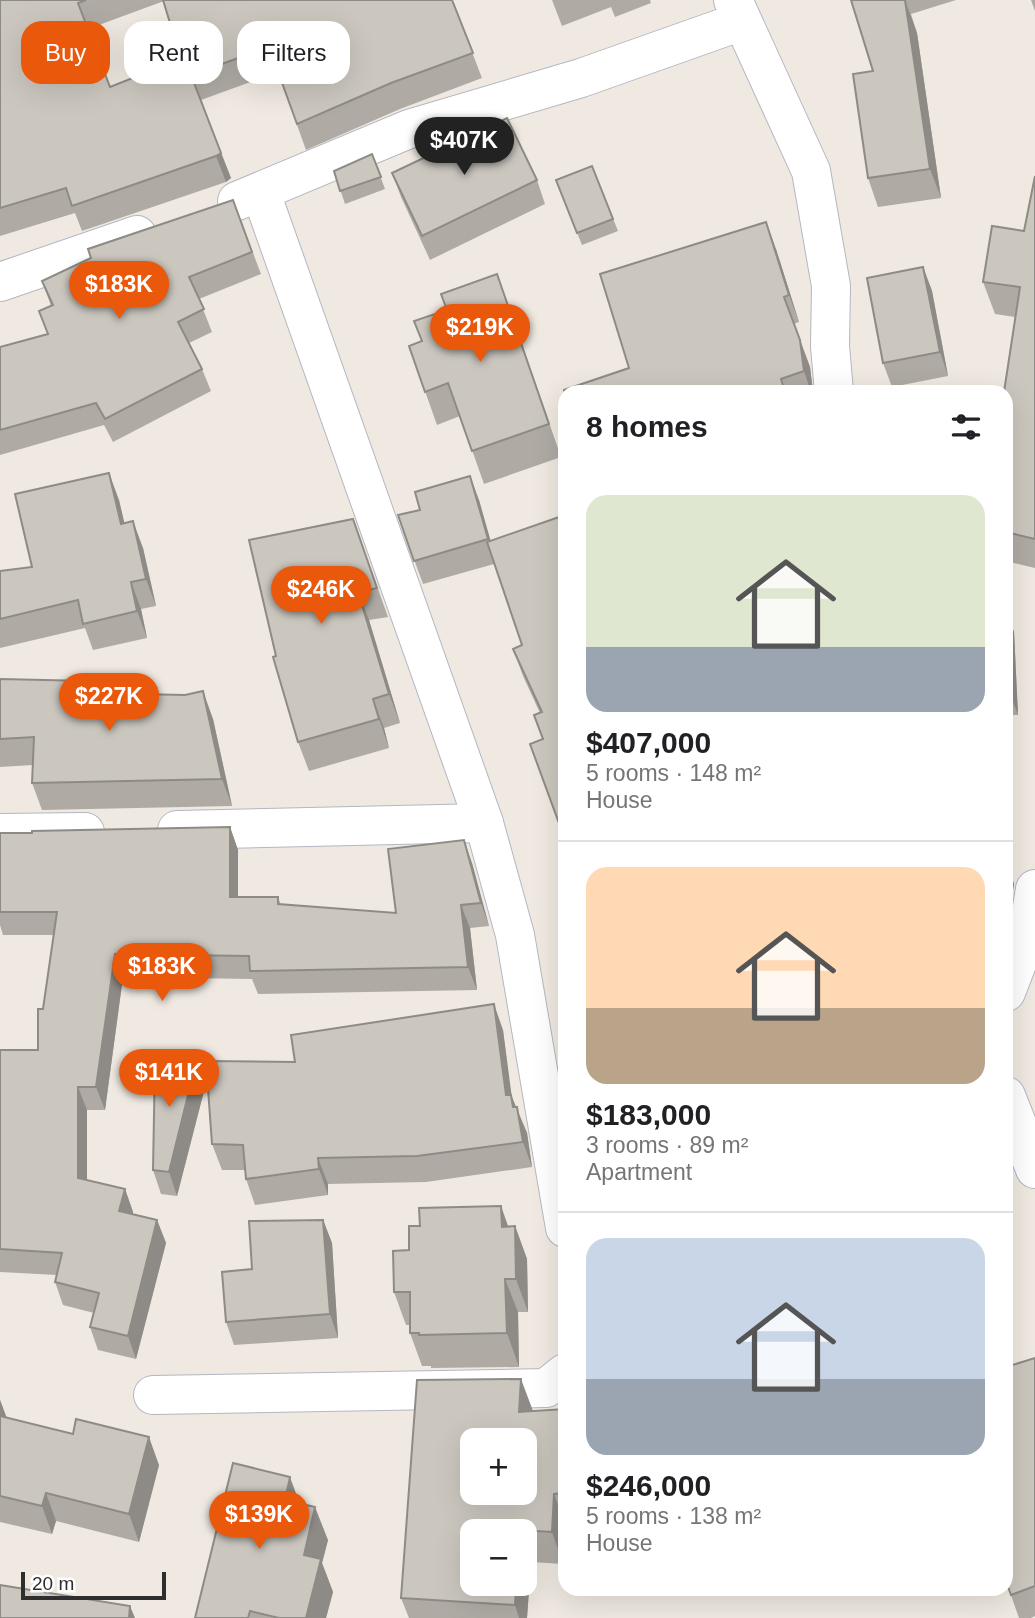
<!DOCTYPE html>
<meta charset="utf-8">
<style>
body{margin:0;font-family:Helvetica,sans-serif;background:#f6f6f6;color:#202124;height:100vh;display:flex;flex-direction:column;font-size:26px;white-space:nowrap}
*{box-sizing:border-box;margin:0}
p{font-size:23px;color:#757577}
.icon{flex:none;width:38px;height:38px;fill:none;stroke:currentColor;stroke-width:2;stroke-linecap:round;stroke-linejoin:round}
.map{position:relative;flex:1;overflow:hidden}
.sheet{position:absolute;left:558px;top:385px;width:455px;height:1211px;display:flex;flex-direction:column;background:#fff;border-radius:21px;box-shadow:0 7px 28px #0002}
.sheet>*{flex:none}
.banner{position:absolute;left:21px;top:21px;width:432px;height:63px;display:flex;gap:14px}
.fabs{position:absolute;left:460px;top:1428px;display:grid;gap:14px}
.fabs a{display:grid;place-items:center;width:77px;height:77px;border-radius:14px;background:#fff;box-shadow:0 7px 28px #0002;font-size:35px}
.scale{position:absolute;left:21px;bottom:18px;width:145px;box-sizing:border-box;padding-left:7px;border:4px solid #2e2e2e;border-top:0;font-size:19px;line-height:24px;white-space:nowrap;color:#2e2e2e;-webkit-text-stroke:5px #fff;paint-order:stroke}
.price{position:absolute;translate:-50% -60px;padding:0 16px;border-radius:24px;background:#ea580c;color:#fff;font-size:23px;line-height:46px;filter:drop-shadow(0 2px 4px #0008)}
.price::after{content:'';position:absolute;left:50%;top:42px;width:21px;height:16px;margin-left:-10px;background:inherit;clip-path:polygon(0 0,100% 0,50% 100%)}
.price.on{background:#222;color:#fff}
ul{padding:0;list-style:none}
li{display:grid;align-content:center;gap:14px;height:371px;padding:0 28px}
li+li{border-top:2px solid #e0e0e0}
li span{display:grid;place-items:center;height:217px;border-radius:21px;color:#555}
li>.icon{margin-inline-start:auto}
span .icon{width:126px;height:126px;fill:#fffc;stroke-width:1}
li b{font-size:30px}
h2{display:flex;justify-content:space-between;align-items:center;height:84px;padding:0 28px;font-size:30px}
.chip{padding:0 24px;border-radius:21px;background:#fff;box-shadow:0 7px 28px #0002;font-size:24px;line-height:63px}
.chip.on{background:#ea580c;color:#fff}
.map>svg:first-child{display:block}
</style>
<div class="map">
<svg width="1035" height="1618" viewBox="0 0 1035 1618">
<rect width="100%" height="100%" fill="#efe9e1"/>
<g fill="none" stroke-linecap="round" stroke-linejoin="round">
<g stroke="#b4b7c1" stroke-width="40">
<g id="minor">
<path d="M 733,0 L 811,171 L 831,286 L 830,346 L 834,392"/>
<path d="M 261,193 L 484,823 L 515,935 L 565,1228"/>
<path d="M 237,201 L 409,129 L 581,78 L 742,21"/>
<path d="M 0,282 L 137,235"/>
<path d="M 177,830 L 484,823"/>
<path d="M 0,833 L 85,832"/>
<path d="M 1006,992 L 1027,938 L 1035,889"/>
<path d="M 1006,1096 L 1035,1169"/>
<path d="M 153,1395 L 546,1388 L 565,1373"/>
</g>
</g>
<use href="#minor" stroke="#fff" stroke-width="38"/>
</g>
<g fill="#afaba4" fill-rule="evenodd">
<path d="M 0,0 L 452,0 L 482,78 L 400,109 L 306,150 L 278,72 L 201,100 L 231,178 L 226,182 L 82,231 L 75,213 L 0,236 ZM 164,1 L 181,59 L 110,87 L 88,29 Z"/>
<path d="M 552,0 L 650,0 L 651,3 L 615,17 L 611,7 L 562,26 Z"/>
<path d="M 851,0 L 956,0 L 911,14 L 917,33 L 941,198 L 878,207 L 868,178 L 873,71 Z"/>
<path d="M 1031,0 L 1035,0 L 1035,11 Z"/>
<path d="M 372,154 L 385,189 L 345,204 L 334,171 Z"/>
<path d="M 592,166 L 618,231 L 582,245 L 556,180 Z"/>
<path d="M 392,173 L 537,180 L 545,204 L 430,260 L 401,197 Z"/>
<path d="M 1035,176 L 1035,568 L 1006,561 L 1006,392 L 1015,317 L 995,314 L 983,282 L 1024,231 Z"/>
<path d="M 233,200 L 261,274 L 199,299 L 212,332 L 189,343 L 202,369 L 211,391 L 113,442 L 104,425 L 0,455 L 0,347 L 47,334 L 51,306 L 42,281 Z"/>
<path d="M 776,249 L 799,322 L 794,324 L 810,367 L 813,392 L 565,392 L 629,368 Z"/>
<path d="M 923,267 L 932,291 L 948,376 L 892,387 L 883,363 Z"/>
<path d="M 509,307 L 561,457 L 484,484 L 460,416 L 437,425 L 409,346 Z"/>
<path d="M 119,500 L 124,523 L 143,548 L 156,606 L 141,609 L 147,638 L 93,650 L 85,628 L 0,648 L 0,571 L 32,567 Z"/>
<path d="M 479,500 L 490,541 L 565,515 L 565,840 L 530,744 L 543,739 L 540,713 L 523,676 L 513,649 L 522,645 L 494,564 L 423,584 L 398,515 Z"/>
<path d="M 353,519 L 388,617 L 369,620 L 400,723 L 384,728 L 389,748 L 309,771 L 298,742 L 276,656 Z"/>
<path d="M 1006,610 L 1014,632 L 1018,715 L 1006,715 Z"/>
<path d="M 0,679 L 92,693 L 213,719 L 232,806 L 42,810 L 32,783 L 33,765 L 0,767 Z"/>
<path d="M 230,827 L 238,850 L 238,897 L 278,897 L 281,905 L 396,913 L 472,863 L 489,926 L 470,928 L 477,990 L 258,994 L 252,979 L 123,977 L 105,1110 L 87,1110 L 87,1180 L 125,1189 L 133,1212 L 133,1214 L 157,1220 L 166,1243 L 136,1359 L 98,1350 L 90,1327 L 94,1313 L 63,1305 L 55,1282 L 57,1275 L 0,1272 L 0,1050 L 38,1050 L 54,935 L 3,935 L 0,925 L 0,833 L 32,833 Z"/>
<path d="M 1006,859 L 1014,884 L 1011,901 L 1006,903 Z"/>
<path d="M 503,1030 L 511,1095 L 527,1133 L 532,1167 L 426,1182 L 328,1184 L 328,1195 L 255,1205 L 246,1179 L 245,1170 L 222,1170 L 212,1144 L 295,1062 Z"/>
<path d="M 205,1087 L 177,1196 L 161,1194 L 153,1170 Z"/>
<path d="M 323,1220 L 332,1243 L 338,1338 L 234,1345 L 226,1322 L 252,1269 Z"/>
<path d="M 508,1226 L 515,1226 L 527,1259 L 528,1312 L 518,1312 L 519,1367 L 431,1368 L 431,1366 L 422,1366 L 410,1333 L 410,1325 L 406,1325 L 394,1292 L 409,1250 Z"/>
<path d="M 1035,1358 L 1035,1616 L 1031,1618 L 1019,1618 L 1006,1581 Z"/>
<path d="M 0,1400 L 6,1417 L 159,1465 L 139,1542 L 56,1521 L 52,1534 L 0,1522 Z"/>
<path d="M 565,1409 L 565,1537 L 563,1564 L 531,1562 L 527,1618 L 409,1618 L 401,1598 L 533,1411 ZM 472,1531 L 525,1531 L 525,1584 Z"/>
<path d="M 300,1503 L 328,1540 L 322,1563 L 333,1592 L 326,1618 L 195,1618 Z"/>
<path d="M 775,1589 L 809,1589 L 777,1595 Z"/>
</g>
<g fill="#8e8b86">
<path d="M 905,0 L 917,33 L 941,198 L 930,169 Z"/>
<path d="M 221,153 L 231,178 L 226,182 L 216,156 Z"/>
<path d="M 766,222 L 776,249 L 799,322 L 789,295 Z"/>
<path d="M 923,267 L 932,291 L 948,376 L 940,352 Z"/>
<path d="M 800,340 L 810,367 L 813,392 L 811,392 L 804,371 Z"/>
<path d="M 109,473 L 119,500 L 131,551 L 121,524 Z"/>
<path d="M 470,476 L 479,500 L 497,563 L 488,539 Z"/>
<path d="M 133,521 L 143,548 L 156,606 L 146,579 Z"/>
<path d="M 131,582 L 141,609 L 147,638 L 137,611 Z"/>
<path d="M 358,592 L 369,620 L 400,723 L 389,694 Z"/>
<path d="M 1006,610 L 1014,632 L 1018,715 L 1009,691 Z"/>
<path d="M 88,681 L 98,708 L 87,693 Z"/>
<path d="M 203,691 L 213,719 L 232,806 L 222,779 Z"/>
<path d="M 373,699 L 384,728 L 389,748 L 379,719 Z"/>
<path d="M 230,827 L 238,850 L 238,921 L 230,897 Z"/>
<path d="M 464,840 L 472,863 L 489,926 L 481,903 Z"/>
<path d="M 1006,859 L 1014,884 L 1011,901 L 1006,889 Z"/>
<path d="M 461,905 L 470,928 L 477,990 L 468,967 Z"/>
<path d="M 115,954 L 123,977 L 105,1110 L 96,1087 Z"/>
<path d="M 494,1004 L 503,1030 L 515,1121 L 506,1095 Z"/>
<path d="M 196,1063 L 205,1087 L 177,1196 L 169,1172 Z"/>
<path d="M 78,1087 L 87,1110 L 87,1201 L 78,1178 Z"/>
<path d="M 511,1095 L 527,1133 L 532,1167 L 523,1142 L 513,1107 Z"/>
<path d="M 318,1158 L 328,1184 L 328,1195 L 319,1169 Z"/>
<path d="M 125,1189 L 133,1212 L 127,1234 L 119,1211 Z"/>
<path d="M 501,1206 L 513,1240 L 502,1227 Z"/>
<path d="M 157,1220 L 166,1243 L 136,1359 L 128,1336 Z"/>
<path d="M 323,1220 L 332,1243 L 338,1338 L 330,1314 Z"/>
<path d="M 515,1226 L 527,1259 L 528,1312 L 516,1279 Z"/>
<path d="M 505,1279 L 518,1312 L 519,1367 L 507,1333 Z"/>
<path d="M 521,1379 L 533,1411 L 519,1412 Z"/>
<path d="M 0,1400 L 8,1421 L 0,1437 Z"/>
<path d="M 149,1437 L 159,1465 L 139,1542 L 129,1514 Z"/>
<path d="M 290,1477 L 302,1510 L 285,1500 Z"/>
<path d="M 46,1493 L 56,1521 L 52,1534 L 42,1506 Z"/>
<path d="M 554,1494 L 565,1523 L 563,1564 L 552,1532 Z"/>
<path d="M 315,1507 L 328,1540 L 322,1563 L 333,1592 L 326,1618 L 306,1618 L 304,1555 Z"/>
<path d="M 525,1545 L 531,1562 L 527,1618 L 519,1618 L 515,1605 L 516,1584 L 525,1584 Z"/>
<path d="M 130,1606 L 135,1618 L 129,1618 Z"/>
</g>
<g fill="#cbc7bf" stroke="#8e8b86" stroke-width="2" fill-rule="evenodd">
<path d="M 0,0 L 86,0 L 78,3 L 110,87 L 181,59 L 163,0 L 452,0 L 473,53 L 391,83 L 297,124 L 269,47 L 191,75 L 221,153 L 216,156 L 72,206 L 66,188 L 0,208 Z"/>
<path d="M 851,0 L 905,0 L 930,169 L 868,178 L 853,74 L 873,71 Z"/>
<path d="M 507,118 L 537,180 L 422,236 L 392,173 Z"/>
<path d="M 372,154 L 381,177 L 340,191 L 334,171 Z"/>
<path d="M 592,166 L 613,219 L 577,233 L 556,180 Z"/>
<path d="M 1035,176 L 1035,539 L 1006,532 L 1006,392 L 1004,392 L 1020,287 L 983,282 L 992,226 L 1024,231 Z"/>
<path d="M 233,200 L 252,252 L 189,277 L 204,309 L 178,322 L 202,369 L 105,419 L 96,403 L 0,430 L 0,347 L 48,334 L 39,311 L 53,305 L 42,281 L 91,258 L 88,249 Z"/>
<path d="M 766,222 L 789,295 L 784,297 L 800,340 L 804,371 L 781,379 L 785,392 L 565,392 L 565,394 L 564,390 L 629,368 L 600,274 Z"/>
<path d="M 923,267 L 940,352 L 883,363 L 867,278 Z"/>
<path d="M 497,274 L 549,424 L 472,451 L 448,383 L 425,392 L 409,346 L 422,341 L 414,321 L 447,310 L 441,294 Z"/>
<path d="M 109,473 L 121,524 L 133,521 L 146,579 L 131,582 L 137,611 L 83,624 L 78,600 L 0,619 L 0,571 L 32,567 L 15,494 Z"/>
<path d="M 470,476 L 488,539 L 414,561 L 398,515 L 420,510 L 415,492 Z"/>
<path d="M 565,515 L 565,824 L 560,826 L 530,744 L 543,739 L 534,715 L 542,712 L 513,649 L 522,645 L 487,542 Z"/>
<path d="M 353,519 L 377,588 L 358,592 L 389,694 L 373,699 L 379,719 L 298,742 L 273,657 L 276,656 L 249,540 Z"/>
<path d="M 1006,624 L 1009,691 L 1006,691 Z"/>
<path d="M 0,679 L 88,681 L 87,693 L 185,695 L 203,691 L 222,779 L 32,783 L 34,737 L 0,739 Z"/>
<path d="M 230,827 L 230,897 L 278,897 L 278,904 L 396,913 L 388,849 L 464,840 L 481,903 L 461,905 L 468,967 L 250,971 L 249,956 L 115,954 L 96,1087 L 78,1087 L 78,1178 L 125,1189 L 119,1211 L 157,1220 L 128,1336 L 90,1327 L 99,1293 L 55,1282 L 62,1253 L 0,1249 L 0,1050 L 38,1050 L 38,1009 L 43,1009 L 57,912 L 0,912 L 0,833 L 32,833 L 32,831 Z"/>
<path d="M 494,1004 L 506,1095 L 511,1095 L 513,1107 L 517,1107 L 523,1142 L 417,1156 L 318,1158 L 319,1169 L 246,1179 L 243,1145 L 212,1144 L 206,1061 L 295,1062 L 291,1035 Z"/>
<path d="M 155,1062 L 196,1063 L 169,1172 L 153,1170 Z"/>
<path d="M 565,1103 L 565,1130 L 561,1104 Z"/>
<path d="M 501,1206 L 502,1227 L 515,1226 L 516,1279 L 505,1279 L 507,1333 L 419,1335 L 419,1333 L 410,1333 L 410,1292 L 394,1292 L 393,1251 L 409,1250 L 409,1226 L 420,1226 L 419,1208 Z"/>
<path d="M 323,1220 L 330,1314 L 226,1322 L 222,1272 L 252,1269 L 249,1221 Z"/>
<path d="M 1035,1358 L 1035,1586 L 1011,1595 L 1006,1581 L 1006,1367 Z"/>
<path d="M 521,1379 L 519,1412 L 565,1409 L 565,1493 L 554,1494 L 552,1532 L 520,1530 L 520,1531 L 472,1531 L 472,1584 L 516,1584 L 515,1605 L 401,1598 L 417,1380 ZM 472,1440 L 525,1440 L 525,1493 L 472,1493 Z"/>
<path d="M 0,1416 L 73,1434 L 76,1419 L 149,1437 L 129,1514 L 46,1493 L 42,1506 L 0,1496 Z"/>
<path d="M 233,1463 L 290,1477 L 285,1500 L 315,1507 L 304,1555 L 321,1559 L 306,1618 L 279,1618 L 250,1611 L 248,1618 L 195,1618 Z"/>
<path d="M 0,1585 L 130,1606 L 129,1618 L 0,1618 Z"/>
</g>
</svg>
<div class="fabs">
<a>+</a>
<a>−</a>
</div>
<div class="scale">20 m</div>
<b class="price on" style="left:464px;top:177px">$407K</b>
<b class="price" style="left:119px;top:321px">$183K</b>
<b class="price" style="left:480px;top:364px">$219K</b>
<b class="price" style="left:321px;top:626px">$246K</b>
<b class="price" style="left:109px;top:733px">$227K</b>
<b class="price" style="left:162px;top:1003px">$183K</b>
<b class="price" style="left:169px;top:1109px">$141K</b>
<b class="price" style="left:259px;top:1551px">$139K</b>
<div class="banner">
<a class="chip on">Buy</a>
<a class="chip">Rent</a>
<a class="chip">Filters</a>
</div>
<section class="sheet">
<h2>8 homes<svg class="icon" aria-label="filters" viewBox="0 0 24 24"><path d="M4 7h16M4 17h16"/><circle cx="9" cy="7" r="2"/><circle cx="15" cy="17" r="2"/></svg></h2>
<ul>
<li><span style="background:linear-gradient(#dfe7d0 70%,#9aa5b1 0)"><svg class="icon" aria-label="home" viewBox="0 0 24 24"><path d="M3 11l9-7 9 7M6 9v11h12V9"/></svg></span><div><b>$407,000</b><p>5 rooms · 148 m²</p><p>House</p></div></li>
<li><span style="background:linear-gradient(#ffd9b3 65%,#b9a48a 0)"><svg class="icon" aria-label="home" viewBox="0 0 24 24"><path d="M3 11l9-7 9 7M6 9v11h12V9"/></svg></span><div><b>$183,000</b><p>3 rooms · 89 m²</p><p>Apartment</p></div></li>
<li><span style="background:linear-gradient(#c9d6e8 65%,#9aa5b1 0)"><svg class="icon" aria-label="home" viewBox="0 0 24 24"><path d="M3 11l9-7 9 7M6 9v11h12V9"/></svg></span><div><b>$246,000</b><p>5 rooms · 138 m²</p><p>House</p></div></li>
</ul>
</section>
</div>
